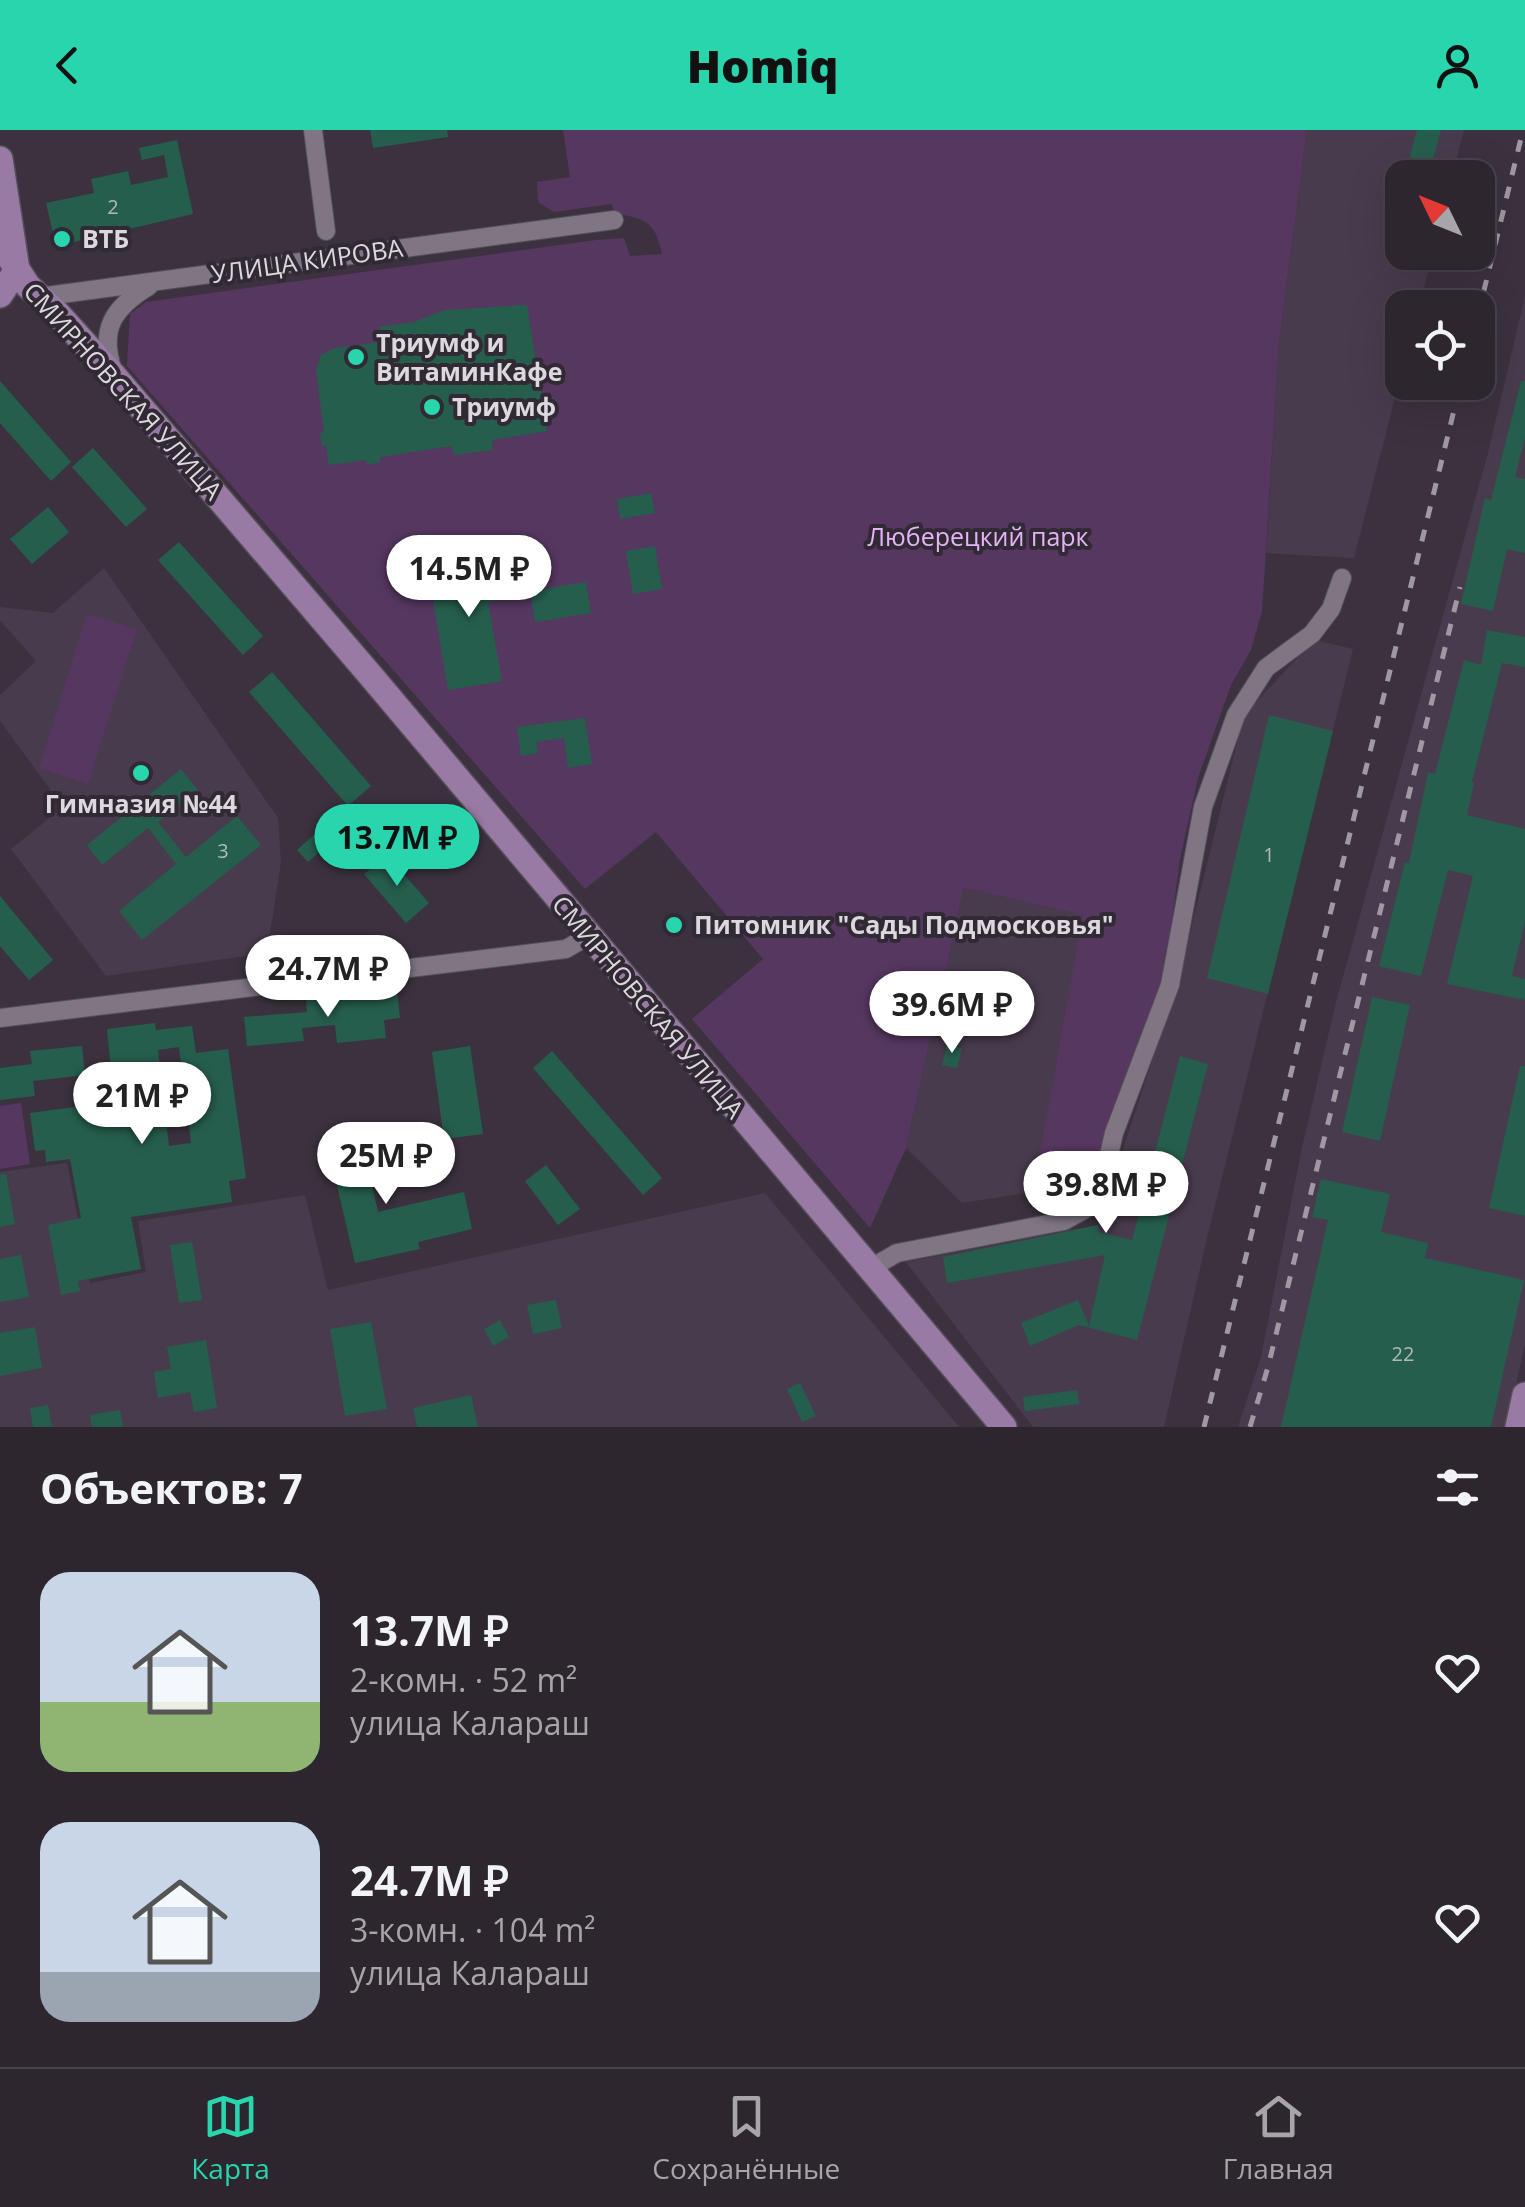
<!DOCTYPE html>
<html lang="ru">
<meta charset="utf-8">
<style>
body{margin:0;font-family:"Open Sans",sans-serif;background:#352e37;color:#f1f3f6;height:100vh;display:flex;flex-direction:column;font-size:38px;white-space:nowrap}
*{box-sizing:border-box;margin:0}
p{font-size:32px;color:#a7a5aa}
.icon{flex:none;width:55px;height:55px;fill:none;stroke:currentColor;stroke-width:2;stroke-linecap:round;stroke-linejoin:round}
.map{position:relative;height:1297px;overflow:hidden}
.details{display:flex;flex-direction:column;background:#2d262f;flex:1}
.details>*{flex:none}
.needle{width:65px;rotate:313deg}
.controls{position:absolute;left:1385px;top:30px;display:grid;gap:20px}
.controls a{display:grid;place-items:center;width:110px;height:110px;border-radius:20px;background:#2d262f;box-shadow:0 10px 40px #0002,0 0 0 2px #48434b;font-size:50px}
.price{position:absolute;translate:-50% -85px;padding:0 22px;border-radius:35px;background:#fff;color:#222;font-size:32px;line-height:65px;filter:drop-shadow(0 2px 5px #0008)}
.price::after{content:'';position:absolute;left:50%;top:60px;width:30px;height:22px;margin-left:-15px;background:inherit;clip-path:polygon(0 0,100% 0,50% 100%)}
.price.active{background:#28d5ad;color:#111}
ul{padding:0;list-style:none}
li{display:flex;align-items:center;gap:30px;height:250px;padding:0 40px}
li span{display:grid;place-items:center;flex:none;width:280px;height:200px;border-radius:30px;color:#555}
li>.icon{margin-inline-start:auto}
span .icon{width:120px;height:120px;fill:#fffc;stroke-width:1}
li b{font-size:42px}
h2{display:flex;justify-content:space-between;align-items:center;height:120px;padding:0 40px;font-size:42px}
header{display:flex;justify-content:space-between;align-items:center;height:130px;padding:0 40px;background:#28d5ad;color:#111;font-size:45px;font-weight:800}
.tabs{display:flex;justify-content:space-around;align-items:center;height:140px;border-top:2px solid #48434b;background:#2d262f;font-size:28px;color:#a7a5aa}
.tabs a{display:grid;justify-items:center;gap:5px}
.tabs .active{color:#28d5ad}
.map>svg:first-child{display:block}
</style>
<header><svg class="icon" aria-label="back" viewBox="0 0 24 24"><path d="M15 5l-7 7 7 7"/></svg>Homiq<svg class="icon" aria-label="person" viewBox="0 0 24 24"><circle cx="12" cy="8" r="4"/><path d="M4 21q1-7 8-7t8 7"/></svg></header>
<div class="map">
<svg width="1525" height="1297" viewBox="0 0 1525 1297">
<rect width="100%" height="100%" fill="#3c323f"/>
<g fill="#483b4d">
<path d="M 1307,0 L 1464,0 L 1452,47 L 1402,48 L 1402,122 L 1433,123 L 1419,177 L 1402,178 L 1402,240 L 1354,428 L 1266,423 L 1279,212 Z"/>
<path d="M 1525,166 L 1525,1213 L 1507,1297 L 1238,1297 L 1261,1227 L 1301,1022 L 1336,872 L 1488,323 Z"/>
<path d="M 104,438 L 278,688 L 281,732 L 267,823 L 106,846 L 11,719 L 63,677 L 0,591 L 0,565 L 36,531 L 0,490 L 0,477 L 53,483 Z"/>
<path d="M 1314,510 L 1353,519 L 1207,1108 L 1164,1297 L 1033,1297 L 906,1132 L 1098,1095 L 1177,855 L 1244,585 Z"/>
<path d="M 964,758 L 1084,785 L 1033,1062 L 962,1073 L 906,1018 Z"/>
<path d="M 67,1033 L 90,1153 L 146,1142 L 138,1091 L 305,1065 L 328,1160 L 765,1063 L 959,1297 L 0,1297 L 0,1042 Z"/>
</g>
<g fill="#563760">
<path d="M 563,0 L 1307,0 L 1279,212 L 1262,481 L 1251,520 L 1231,555 L 1198,648 L 1180,729 L 1165,843 L 1109,989 L 1093,1050 L 1033,1062 L 1083,785 L 964,758 L 906,1018 L 870,1098 L 692,889 L 763,829 L 656,702 L 585,759 L 127,236 L 130,184 L 146,172 L 596,110 L 624,108 L 630,126 L 662,124 C 655,91 646,89 614,83 L 612,74 L 554,82 L 538,72 L 537,52 L 570,47 Z"/>
<path d="M 87,484 L 137,499 L 88,654 L 39,638 Z"/>
<path d="M 21,973 L 30,1034 L 0,1039 L 0,976 Z"/>
</g>
<g fill="#265e4e" fill-rule="evenodd">
<path d="M 370,0 L 447,0 L 448,7 L 373,18 Z"/>
<path d="M 1417,0 L 1441,0 L 1428,48 L 1404,48 Z"/>
<path d="M 177,10 L 193,84 L 56,116 L 46,73 L 94,63 L 91,49 L 128,41 L 131,55 L 168,47 L 164,25 L 142,30 L 139,18 Z"/>
<path d="M 527,175 L 547,301 L 492,310 L 493,320 L 454,325 L 452,316 L 380,327 L 380,332 L 367,335 L 366,330 L 329,335 L 326,316 L 322,316 L 320,303 L 324,302 L 316,240 L 321,225 L 334,218 L 381,212 L 379,197 L 414,192 L 445,180 Z"/>
<path d="M 0,251 L 71,332 L 51,351 L 0,293 Z"/>
<path d="M 1521,251 L 1525,251 L 1525,308 L 1515,347 L 1525,349 L 1525,423 L 1507,419 L 1493,481 L 1461,474 L 1485,368 L 1491,370 Z"/>
<path d="M 93,318 L 147,379 L 126,397 L 72,337 Z"/>
<path d="M 651,363 L 655,383 L 620,389 L 617,369 Z"/>
<path d="M 48,377 L 69,402 L 32,434 L 10,409 Z"/>
<path d="M 179,412 L 263,506 L 243,525 L 158,430 Z"/>
<path d="M 655,416 L 662,459 L 633,464 L 626,421 Z"/>
<path d="M 504,427 L 510,468 L 488,472 L 502,551 L 448,560 L 428,440 Z"/>
<path d="M 586,452 L 591,483 L 535,492 L 530,461 Z"/>
<path d="M 1487,500 L 1525,507 L 1525,537 L 1502,533 L 1472,652 L 1474,653 L 1467,685 L 1525,699 L 1525,791 L 1512,846 L 1525,849 L 1525,870 L 1447,854 L 1473,746 L 1448,740 L 1421,846 L 1379,836 L 1405,732 L 1409,733 L 1428,642 L 1435,644 L 1464,530 L 1481,535 Z"/>
<path d="M 272,542 L 371,656 L 348,676 L 249,562 Z"/>
<path d="M 1269,585 L 1333,601 L 1268,864 L 1207,848 Z"/>
<path d="M 585,588 L 592,634 L 568,638 L 564,608 L 536,612 L 538,623 L 521,626 L 517,597 Z"/>
<path d="M 181,639 L 198,660 L 158,692 L 186,727 L 237,686 L 261,715 L 142,810 L 119,781 L 176,734 L 148,698 L 102,735 L 87,715 Z"/>
<path d="M 316,703 L 327,715 L 308,732 L 297,720 Z"/>
<path d="M 387,725 L 429,773 L 406,793 L 364,744 Z"/>
<path d="M 0,766 L 53,830 L 29,850 L 0,816 Z"/>
<path d="M 397,861 L 400,888 L 384,890 L 386,908 L 337,913 L 335,895 L 302,898 L 304,911 L 247,916 L 244,887 L 307,882 L 306,870 Z"/>
<path d="M 1372,867 L 1410,875 L 1380,1011 L 1342,1002 Z"/>
<path d="M 155,893 L 156,900 L 192,896 L 196,923 L 228,919 L 246,1048 L 229,1051 L 232,1072 L 131,1087 L 141,1139 L 78,1151 L 80,1161 L 61,1165 L 48,1095 L 81,1088 L 70,1029 L 46,1032 L 45,1020 L 35,1021 L 30,983 L 82,976 L 81,967 L 113,962 L 107,899 ZM 179,917 L 191,1013 L 169,1016 L 158,920 Z"/>
<path d="M 947,914 L 962,918 L 957,938 L 942,935 Z"/>
<path d="M 82,916 L 85,945 L 33,951 L 35,966 L 0,970 L 0,938 L 32,934 L 30,921 Z"/>
<path d="M 470,916 L 483,1004 L 444,1009 L 432,922 Z"/>
<path d="M 552,921 L 662,1048 L 643,1065 L 533,938 Z"/>
<path d="M 1180,926 L 1208,934 L 1137,1210 L 1079,1195 L 1030,1216 L 1021,1193 L 1078,1170 L 1089,1196 L 1105,1125 L 947,1153 L 943,1127 L 1098,1095 L 1099,1102 L 1132,1110 Z"/>
<path d="M 1520,936 L 1525,936 L 1525,1086 L 1489,1078 Z"/>
<path d="M 359,996 L 378,1082 L 464,1062 L 472,1099 L 418,1112 L 420,1119 L 355,1133 L 325,1004 Z"/>
<path d="M 546,1035 L 580,1079 L 558,1095 L 525,1051 Z"/>
<path d="M 6,1044 L 15,1094 L 0,1097 L 0,1045 Z"/>
<path d="M 1321,1049 L 1390,1064 L 1381,1102 L 1428,1113 L 1425,1128 L 1524,1150 L 1491,1297 L 1281,1297 L 1328,1090 L 1312,1087 Z"/>
<path d="M 192,1112 L 202,1170 L 179,1173 L 170,1115 Z"/>
<path d="M 21,1125 L 29,1167 L 0,1172 L 0,1129 Z"/>
<path d="M 556,1170 L 562,1198 L 533,1204 L 527,1175 Z"/>
<path d="M 500,1190 L 509,1207 L 493,1216 L 484,1199 Z"/>
<path d="M 371,1192 L 387,1279 L 345,1286 L 330,1199 Z"/>
<path d="M 35,1197 L 42,1238 L 0,1246 L 0,1203 Z"/>
<path d="M 206,1210 L 217,1278 L 194,1282 L 190,1262 L 158,1268 L 154,1242 L 171,1239 L 167,1217 Z"/>
<path d="M 800,1253 L 816,1286 L 802,1292 L 787,1259 Z"/>
<path d="M 1077,1260 L 1079,1274 L 1025,1281 L 1023,1267 Z"/>
<path d="M 471,1265 L 478,1297 L 417,1297 L 413,1278 Z"/>
<path d="M 48,1275 L 52,1297 L 33,1297 L 30,1278 Z"/>
<path d="M 120,1280 L 123,1297 L 92,1297 L 90,1285 Z"/>
</g>
<g fill="none" stroke-linecap="round" stroke-linejoin="round">
<g stroke="#564f59" stroke-width="20">
<g id="street">
<path d="M 313,0 L 326,101"/>
<path d="M 39,167 L 614,90"/>
<path d="M 113,241 C 99,199 113,178 149,156"/>
<path d="M 0,888 L 566,819 L 588,806"/>
<path d="M 871,1138 L 897,1123 L 1064,1091 L 1091,1076 L 1103,1052 L 1114,1003 L 1170,855 L 1203,677 L 1236,585 L 1266,538 L 1312,504 L 1331,479 L 1342,448"/>
</g>
</g>
<g stroke="#564f59" stroke-width="28">
<g id="secondary">
<path d="M 0,29 L 17,140 L 0,165"/>
<path d="M 0,100 L 6,122 L 28,156 L 58,184 L 115,247 L 371,546 L 1004,1297"/>
<path d="M 1518,1297 L 1525,1265"/>
</g>
</g>
<use href="#street" stroke="#7f7583" stroke-width="18"/>
<use href="#secondary" stroke="#997aa4" stroke-width="25"/>
<g stroke="#a098a2" stroke-width="5" stroke-dasharray="12 12" stroke-linecap="butt">
<path d="M 1478,185 L 1523,0"/>
<path d="M 1204,1297 L 1461,252"/>
<path d="M 1250,1297 L 1268,1237 L 1460,457"/>
</g>
</g>
<g fill="#28d5ad" stroke="#312934" stroke-width="4">
<circle cx="62" cy="109" r="10"/>
<circle cx="356" cy="227" r="10"/>
<circle cx="432" cy="277" r="10"/>
<circle cx="141" cy="643" r="10"/>
<circle cx="674" cy="795" r="10"/>
</g>
<g text-anchor="middle" stroke-width="8" stroke-linejoin="round" paint-order="stroke">
<g font-size="20" fill="#afb9bb">
<text x="113" y="84">2</text>
<text x="223" y="728">3</text>
<text x="1269" y="732">1</text>
<text x="1403" y="1231">22</text>
</g>
<g font-size="25" font-weight="bold" fill="#ddd7df" stroke="#312934" text-anchor="start">
<text x="82" y="118">ВТБ</text>
<text x="376" y="222">Триумф и<tspan x="376" dy="29">ВитаминКафе</tspan></text>
<text x="452" y="286">Триумф</text>
<text x="141" y="683" text-anchor="middle">Гимназия №44</text>
<text x="694" y="804">Питомник "Сады Подмосковья"</text>
</g>
<g font-size="25" fill="#ddd7df" stroke="#312934">
<text transform="translate(307 131) rotate(-8)" y="9">УЛИЦА КИРОВА</text>
<text transform="translate(123 261) rotate(48)" y="9">СМИРНОВСКАЯ УЛИЦА</text>
<text transform="translate(648 877) rotate(50)" y="9">СМИРНОВСКАЯ УЛИЦА</text>
</g>
<g font-size="25" fill="#e5b2f8" stroke="#312934">
<text x="978" y="416">Люберецкий парк</text>
</g>
</g>
</svg>
<div class="controls">
<a><svg class="needle" viewBox="-14 -14 28 28"><path d="M0-13l5 13h-10z" fill="#e53935"/><path d="M0 13l5-13h-10z" fill="#a7a5aa"/></svg></a>
<a><svg class="icon" aria-label="locate" viewBox="0 0 24 24"><circle cx="12" cy="12" r="6"/><path d="M12 2v4M12 18v4M2 12h4M18 12h4"/></svg></a>
</div>
<b class="price" style="left:469px;top:490px">14.5M ₽</b>
<b class="price active" style="left:397px;top:759px">13.7M ₽</b>
<b class="price" style="left:328px;top:890px">24.7M ₽</b>
<b class="price" style="left:952px;top:926px">39.6M ₽</b>
<b class="price" style="left:142px;top:1017px">21M ₽</b>
<b class="price" style="left:386px;top:1077px">25M ₽</b>
<b class="price" style="left:1106px;top:1106px">39.8M ₽</b>
</div>
<section class="details">
<h2>Объектов: 7<svg class="icon" aria-label="filters" viewBox="0 0 24 24"><path d="M4 7h16M4 17h16"/><circle cx="9" cy="7" r="2"/><circle cx="15" cy="17" r="2"/></svg></h2>
<ul>
<li><span style="background:linear-gradient(#c9d6e8 65%,#8fb573 0)"><svg class="icon" aria-label="home" viewBox="0 0 24 24"><path d="M3 11l9-7 9 7M6 9v11h12V9"/></svg></span><div><b>13.7M ₽</b><p>2-комн. · 52 m²</p><p>улица Калараш</p></div><svg class="icon" aria-label="heart" viewBox="0 0 24 24"><path d="M12 20l-8-8c-3-5 5-10 8-4 3-6 11-1 8 4z"/></svg></li>
<li><span style="background:linear-gradient(#c9d6e8 75%,#9aa5b1 0)"><svg class="icon" aria-label="home" viewBox="0 0 24 24"><path d="M3 11l9-7 9 7M6 9v11h12V9"/></svg></span><div><b>24.7M ₽</b><p>3-комн. · 104 m²</p><p>улица Калараш</p></div><svg class="icon" aria-label="heart" viewBox="0 0 24 24"><path d="M12 20l-8-8c-3-5 5-10 8-4 3-6 11-1 8 4z"/></svg></li>
</ul>
</section>
<nav class="tabs">
<a class="active"><svg class="icon" aria-label="map" viewBox="0 0 24 24"><path d="M3 6l6-2 6 2 6-2v14l-6 2-6-2-6 2zM9 4v14M15 6v14"/></svg>Карта</a>
<a><svg class="icon" aria-label="saved" viewBox="0 0 24 24"><path d="M7 4h10v16l-5-4-5 4z"/></svg>Сохранённые</a>
<a><svg class="icon" aria-label="home" viewBox="0 0 24 24"><path d="M3 11l9-7 9 7M6 9v11h12V9"/></svg>Главная</a>
</nav>
